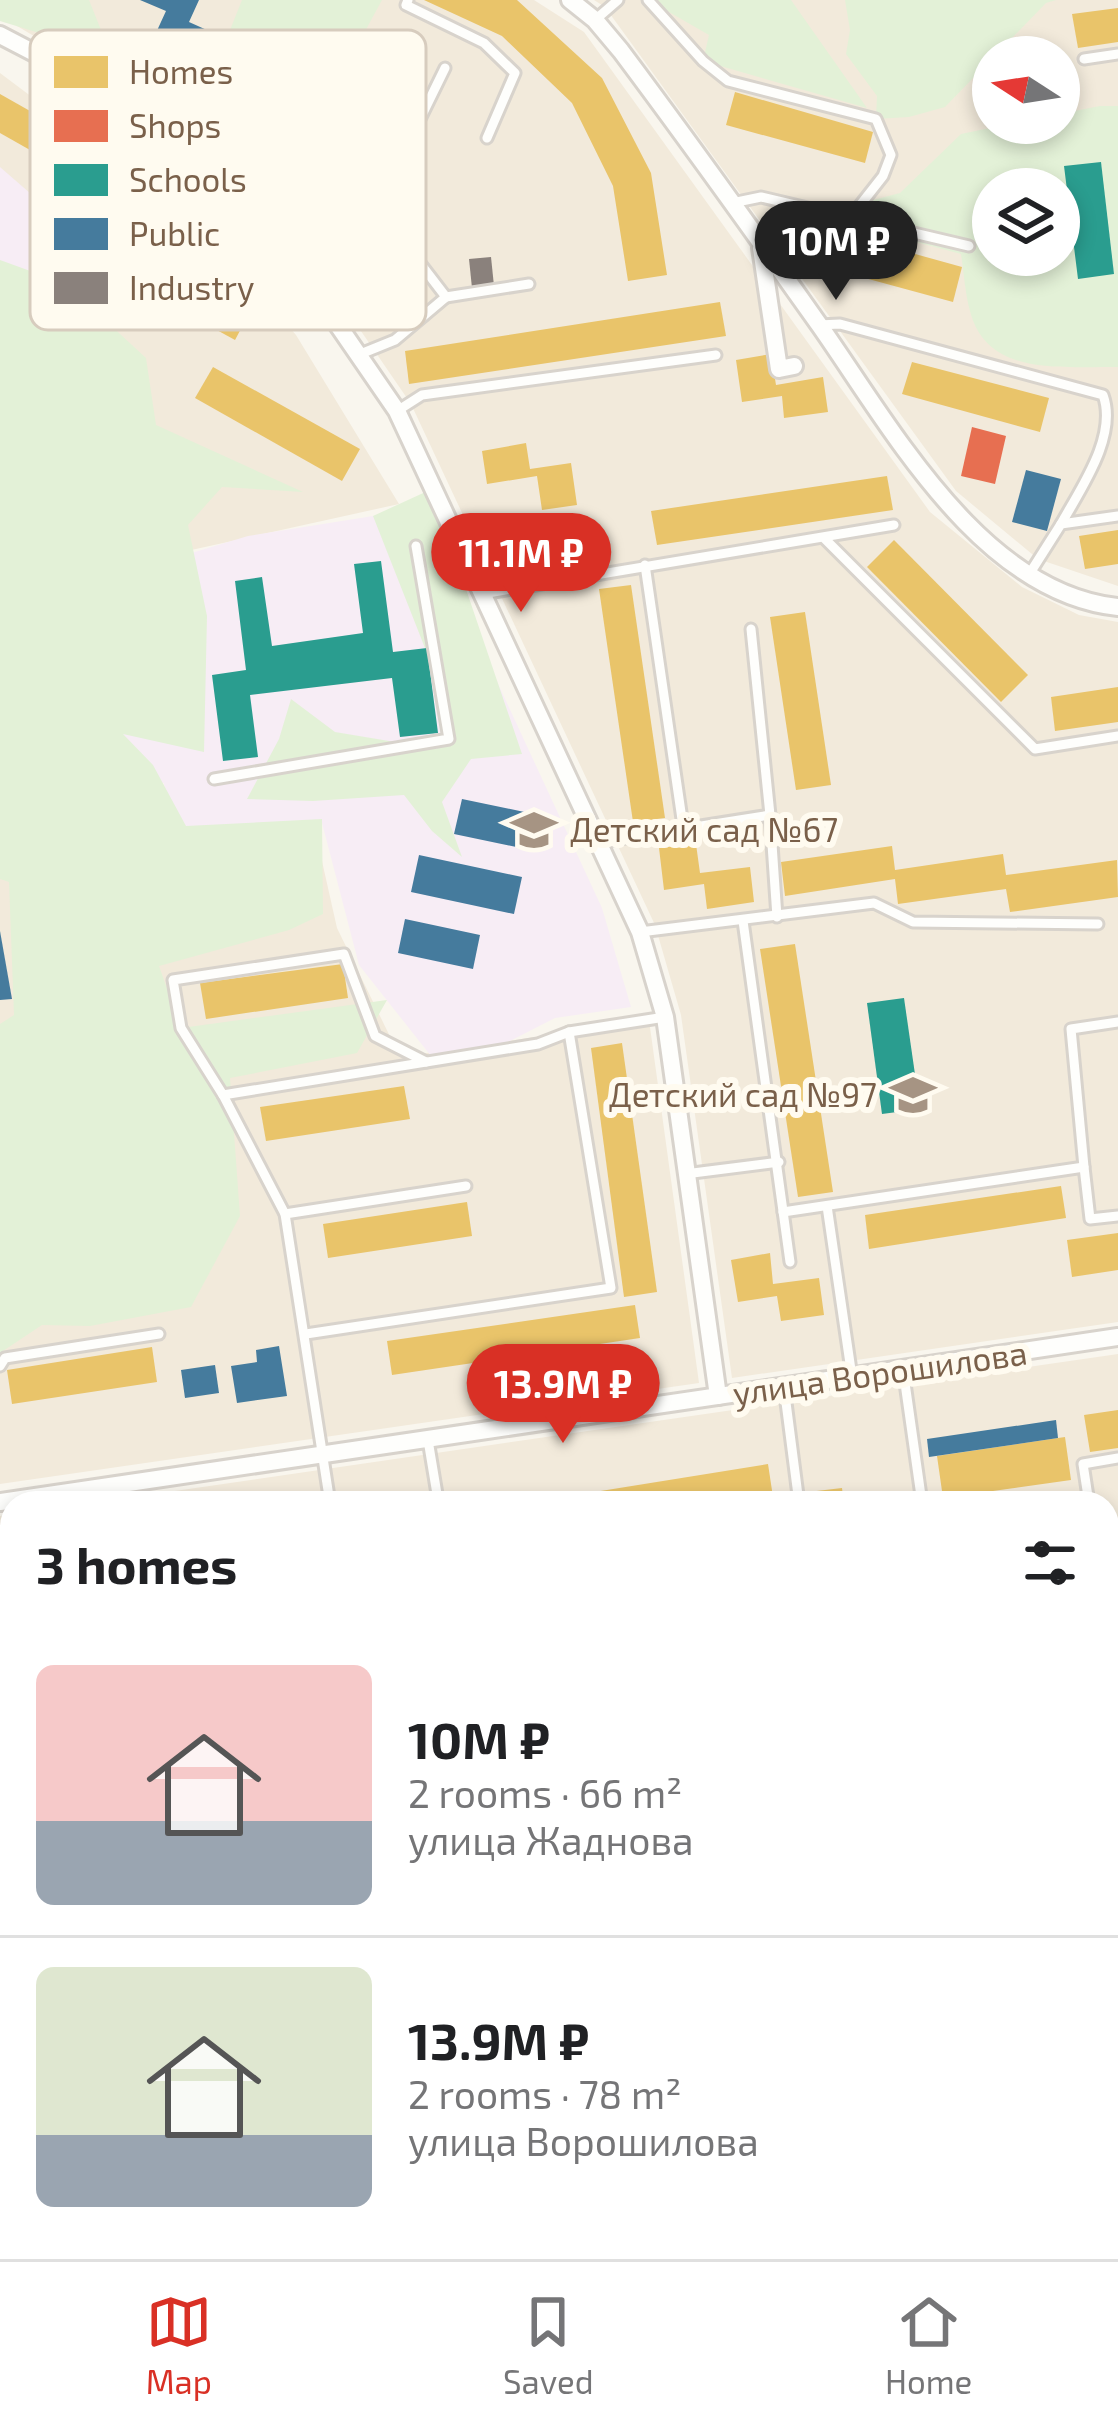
<!DOCTYPE html>
<meta charset="utf-8">
<style>
body{margin:0;font-family:"Exo 2",sans-serif;background:#f2f2f2;color:#202124;height:100vh;display:flex;flex-direction:column;font-size:45px;white-space:nowrap}
*{box-sizing:border-box;margin:0}
p{font-size:39px;color:#757577}
.icon{flex:none;width:66px;height:66px;fill:none;stroke:currentColor;stroke-width:2;stroke-linecap:round;stroke-linejoin:round}
.map{position:relative;flex:1;overflow:hidden}
.details{position:absolute;left:0px;top:1491px;width:1119px;height:768px;display:flex;flex-direction:column;background:#fff;border-radius:36px 36px 0 0;box-shadow:0 6px 18px #0003}
.details>*{flex:none}
.needle{width:78px;rotate:282deg}
.controls{position:absolute;left:972px;top:36px;display:grid;gap:24px}
.controls a{display:grid;place-items:center;width:108px;height:108px;border-radius:50%;background:#fff;box-shadow:0 6px 18px #0003;font-size:60px}
.price{position:absolute;translate:-50% -102px;padding:0 27px;border-radius:42px;background:#d93025;color:#fff;font-size:39px;line-height:78px;filter:drop-shadow(0 3px 6px #0008)}
.price::after{content:'';position:absolute;left:50%;top:72px;width:36px;height:27px;margin-left:-18px;background:inherit;clip-path:polygon(0 0,100% 0,50% 100%)}
.price.on{background:#222;color:#fff}
ul{padding:0;list-style:none}
li{display:flex;align-items:center;gap:36px;height:300px;padding:0 36px}
li+li{border-top:3px solid #e0e0e0}
li span{display:grid;place-items:center;flex:none;width:336px;height:240px;border-radius:18px;color:#555}
li>.icon{margin-inline-start:auto}
span .icon{width:144px;height:144px;fill:#fffc;stroke-width:1}
li b{font-size:51px}
h2{display:flex;justify-content:space-between;align-items:center;height:144px;padding:0 36px;font-size:51px}
.menu{display:flex;justify-content:space-around;align-items:center;height:168px;border-top:3px solid #e0e0e0;background:#fff;font-size:33px;color:#757577}
.menu a{display:grid;justify-items:center;gap:6px}
.menu .on{color:#d93025}
.map>svg:first-child{display:block}
</style>
<div class="map">
<svg width="1118" height="2259" viewBox="0 0 1118 2259">
<rect width="100%" height="100%" fill="#f9f6ee"/>
<g fill="#f2eadb" fill-rule="evenodd">
<path d="M 0,0 L 534,0 L 584,32 L 930,512 L 1022,587 L 1079,615 L 1118,622 L 1118,1322 L 732,1378 L 681,1015 L 655,925 L 411,404 L 280,213 L 207,139 L 7,20 Z"/>
<path d="M 594,0 L 1118,0 L 1118,586 L 1038,559 L 956,491 L 605,7 ZM 993,57 L 1059,57 L 1059,123 L 993,123 ZM 993,189 L 1059,189 L 1059,255 L 993,255 Z"/>
<path d="M 0,73 L 32,97 L 155,174 L 296,335 L 399,504 L 87,573 L 134,859 L 315,830 L 337,928 L 400,1057 L 649,1020 L 699,1383 L 0,1484 Z"/>
<path d="M 1118,1354 L 1118,2259 L 0,2259 L 0,1516 L 12,1515 L 12,2247 L 1107,2247 L 1107,1503 L 92,1503 Z"/>
</g>
<g fill="#f7edf5">
<path d="M 0,167 L 61,220 L 42,396 L 0,404 Z"/>
<path d="M 417,509 L 602,908 L 631,1007 L 555,1018 L 500,1046 L 431,1056 L 359,965 L 321,819 L 173,845 L 164,783 L 127,784 L 105,579 L 248,536 Z"/>
</g>
<g fill="#e3f1d7" fill-rule="evenodd">
<path d="M 0,0 L 89,0 L 111,55 L 0,21 Z"/>
<path d="M 242,0 L 382,0 L 293,164 L 118,79 L 129,51 L 176,74 L 216,65 Z"/>
<path d="M 648,0 L 791,0 L 867,108 L 703,61 L 709,35 Z"/>
<path d="M 845,0 L 1056,0 L 1046,3 L 945,107 L 909,117 L 876,119 L 877,96 L 846,54 L 850,30 Z"/>
<path d="M 1100,106 L 1118,106 L 1118,367 C 1064,366 987,378 970,311 C 965,293 964,273 961,254 L 816,215 L 900,193 L 961,134 L 1014,123 L 1059,123 L 1059,114 ZM 993,189 L 1059,189 L 1059,255 L 993,255 Z"/>
<path d="M 0,260 L 66,284 L 146,358 L 156,425 L 303,492 L 222,487 L 188,525 L 207,616 L 204,752 L 123,734 L 153,765 L 186,826 L 322,819 L 323,914 L 289,930 L 159,966 L 181,1028 L 387,1000 L 357,1053 L 230,1078 L 240,1216 L 191,1307 L 90,1326 L 42,1325 L 0,1353 L 0,1024 L 14,1015 L 9,882 L 0,879 Z"/>
<path d="M 432,489 L 522,754 L 471,759 L 442,802 L 462,857 L 432,831 L 404,795 L 313,801 L 247,799 L 279,739 L 291,699 L 335,732 L 437,749 L 447,704 L 373,516 Z"/>
<path d="M 422,2247 L 681,2247 L 678,2259 L 419,2259 Z"/>
</g>
<g fill="#e9c46a">
<path d="M 424,0 L 517,0 L 602,78 L 651,173 L 667,275 L 628,281 L 613,186 L 572,103 L 502,36 Z"/>
<path d="M 1118,8 L 1118,42 L 1078,48 L 1072,14 Z"/>
<path d="M 735,92 L 873,132 L 865,163 L 726,125 Z"/>
<path d="M 0,94 L 136,171 L 120,201 L 0,133 Z"/>
<path d="M 101,225 L 252,308 L 235,340 L 82,256 Z"/>
<path d="M 825,229 L 962,267 L 953,302 L 817,265 Z"/>
<path d="M 720,302 L 726,336 L 409,384 L 405,351 Z"/>
<path d="M 771,354 L 776,385 L 823,377 L 828,412 L 784,418 L 782,396 L 742,402 L 736,360 Z"/>
<path d="M 912,362 L 1049,398 L 1040,432 L 902,394 Z"/>
<path d="M 213,367 L 360,449 L 342,481 L 195,398 Z"/>
<path d="M 526,443 L 530,469 L 571,463 L 577,505 L 542,510 L 537,476 L 487,484 L 482,451 Z"/>
<path d="M 887,476 L 893,510 L 657,545 L 651,511 Z"/>
<path d="M 1118,530 L 1118,564 L 1085,569 L 1079,536 Z"/>
<path d="M 894,540 L 1028,675 L 1001,702 L 867,567 Z"/>
<path d="M 631,585 L 665,818 L 633,822 L 599,589 Z"/>
<path d="M 805,612 L 831,785 L 796,790 L 770,617 Z"/>
<path d="M 1118,687 L 1118,722 L 1055,731 L 1051,697 Z"/>
<path d="M 696,844 L 700,873 L 750,867 L 754,902 L 707,909 L 704,884 L 664,890 L 659,848 Z"/>
<path d="M 892,846 L 895,870 L 1003,854 L 1006,875 L 1117,860 L 1118,897 L 1010,912 L 1006,889 L 898,904 L 895,879 L 785,896 L 781,862 Z"/>
<path d="M 795,944 L 833,1192 L 798,1197 L 760,949 Z"/>
<path d="M 343,964 L 348,998 L 206,1019 L 200,983 Z"/>
<path d="M 622,1043 L 657,1292 L 624,1297 L 591,1048 Z"/>
<path d="M 404,1086 L 410,1119 L 266,1141 L 260,1107 Z"/>
<path d="M 1061,1186 L 1066,1218 L 869,1249 L 865,1215 Z"/>
<path d="M 467,1202 L 472,1236 L 328,1258 L 323,1224 Z"/>
<path d="M 1118,1233 L 1118,1270 L 1072,1277 L 1067,1240 Z"/>
<path d="M 770,1253 L 773,1284 L 819,1278 L 824,1315 L 781,1321 L 777,1296 L 738,1302 L 731,1260 Z"/>
<path d="M 635,1305 L 640,1338 L 392,1375 L 387,1341 Z"/>
<path d="M 152,1347 L 157,1382 L 12,1404 L 7,1370 Z"/>
<path d="M 1118,1410 L 1118,1448 L 1090,1452 L 1084,1415 Z"/>
<path d="M 1065,1437 L 1071,1480 L 943,1498 L 937,1456 Z"/>
<path d="M 768,1464 L 773,1497 L 733,1503 L 526,1503 Z"/>
<path d="M 842,1488 L 844,1503 L 809,1503 L 808,1492 Z"/>
<path d="M 1118,1576 L 1118,1612 L 1107,1614 L 1107,1578 Z"/>
<path d="M 0,1608 L 12,1609 L 12,1643 L 0,1642 Z"/>
<path d="M 1118,1713 L 1118,1749 L 1107,1751 L 1107,1715 Z"/>
<path d="M 12,1924 L 12,1962 L 0,1963 L 0,1926 Z"/>
<path d="M 3,1992 L 12,2055 L 12,2244 L 7,2245 L 0,2200 Z"/>
<path d="M 1118,2071 L 1118,2106 L 1107,2107 L 1107,2073 Z"/>
<path d="M 1118,2211 L 1118,2247 L 1107,2249 L 1107,2213 Z"/>
<path d="M 60,2247 L 89,2247 L 136,2259 L 57,2259 Z"/>
<path d="M 732,2247 L 769,2247 L 767,2259 L 730,2259 Z"/>
</g>
<path fill="#e76f51" d="M 972,427 L 1006,436 L 995,484 L 961,476 Z"/>
<g fill="#2a9d8f">
<path d="M 1101,162 L 1114,274 L 1078,279 L 1064,166 Z"/>
<path d="M 381,561 L 393,652 L 427,648 L 438,733 L 400,737 L 392,678 L 250,695 L 258,757 L 223,761 L 212,675 L 246,670 L 235,581 L 262,577 L 272,646 L 363,633 L 354,564 Z"/>
<path d="M 904,998 L 920,1109 L 882,1114 L 867,1003 Z"/>
<path d="M 556,2247 L 596,2247 L 593,2259 L 554,2259 Z"/>
</g>
<g fill="#457b9d">
<path d="M 140,0 L 199,0 L 189,22 L 218,35 L 202,71 L 149,48 L 166,11 Z"/>
<path d="M 1026,470 L 1061,479 L 1047,531 L 1012,522 Z"/>
<path d="M 462,799 L 534,814 L 526,849 L 454,834 Z"/>
<path d="M 419,855 L 522,877 L 514,914 L 411,892 Z"/>
<path d="M 405,919 L 480,935 L 473,969 L 398,953 Z"/>
<path d="M 0,931 L 12,999 L 0,1000 Z"/>
<path d="M 279,1346 L 287,1396 L 237,1403 L 231,1366 L 257,1362 L 256,1350 Z"/>
<path d="M 215,1365 L 219,1393 L 185,1398 L 181,1370 Z"/>
<path d="M 1056,1420 L 1058,1438 L 929,1457 L 927,1439 Z"/>
</g>
<path fill="#8a817c" d="M 491,257 L 494,286 L 472,288 L 469,259 Z"/>
<g fill="none" stroke-linecap="round" stroke-linejoin="round">
<g stroke="#d8d3cc" stroke-width="15">
<g id="service">
<path d="M 408,0 L 406,5 L 484,43 L 515,73 L 487,138"/>
<path d="M 648,0 L 703,61 L 728,81 L 876,119 L 891,155 L 883,176 L 850,218"/>
<path d="M 595,20 L 618,0"/>
<path d="M 1084,59 L 1118,54"/>
<path d="M 732,203 L 761,197 L 969,246"/>
<path d="M 446,297 L 529,284"/>
<path d="M 819,325 L 840,324 L 1103,395 C 1118,436 1081,488 1061,524"/>
<path d="M 358,355 L 395,340 L 446,297 L 377,207 L 445,68"/>
<path d="M 397,411 L 422,395 L 716,355"/>
<path d="M 825,539 L 1035,749 L 1118,736"/>
<path d="M 645,565 L 683,826"/>
<path d="M 1030,573 L 1061,524 L 1118,516"/>
<path d="M 482,594 L 894,525"/>
<path d="M 214,779 L 449,739 L 416,546"/>
<path d="M 770,815 L 777,917"/>
<path d="M 600,842 L 770,815 L 751,629"/>
<path d="M 743,921 L 790,1262"/>
<path d="M 640,932 L 874,903 L 913,922 L 1098,924"/>
<path d="M 223,1095 L 538,1044 L 569,1032 L 665,1017"/>
<path d="M 1084,1167 L 1071,1029 L 1118,1022"/>
<path d="M 685,1174 L 779,1162"/>
<path d="M 827,1206 L 852,1377"/>
<path d="M 783,1212 L 1084,1167 L 1090,1219 L 1118,1216"/>
<path d="M 285,1214 L 466,1186"/>
<path d="M 306,1334 L 611,1288 L 569,1032"/>
<path d="M 0,1366 L 5,1358 L 159,1334"/>
<path d="M 903,1369 L 922,1503"/>
<path d="M 784,1387 L 799,1503"/>
<path d="M 428,1440 L 437,1494"/>
<path d="M 330,1503 L 285,1214 L 223,1095 L 181,1028 L 173,980 L 344,954 L 375,1036 L 426,1062"/>
<path d="M 1089,1503 L 1083,1464 L 1118,1458"/>
<path d="M 1107,1561 L 1118,1559"/>
<path d="M 0,1658 L 12,1659"/>
<path d="M 1107,1700 L 1118,1698"/>
<path d="M 0,1801 L 2,1795 L 12,1794"/>
<path d="M 1107,1822 L 1118,1821"/>
<path d="M 0,1978 L 12,1977"/>
<path d="M 1107,2129 L 1118,2128"/>
<path d="M 1107,2195 L 1118,2194"/>
<path d="M 0,2242 L 3,2259"/>
<path d="M 931,2247 L 950,2259"/>
<path d="M 402,2259 L 404,2247"/>
<path d="M 709,2259 L 712,2247"/>
<path d="M 988,2259 L 992,2247"/>
<path d="M 1043,2259 L 1051,2247"/>
</g>
</g>
<g stroke="#d8d3cc" stroke-width="22">
<g id="minor">
<path d="M 570,0 L 595,20 L 621,51 C 689,142 755,234 820,326 C 891,427 981,593 1118,607"/>
<path d="M 0,35 L 98,86 L 195,150 L 267,222 L 397,411 L 640,932 L 665,1017 L 718,1396"/>
<path d="M 761,248 L 779,369 L 794,366"/>
<path d="M 0,1502 L 1118,1337"/>
</g>
</g>
<use href="#service" stroke="#fefefc" stroke-width="9"/>
<use href="#minor" stroke="#fefefc" stroke-width="16"/>
</g>
<defs>
<g id="school-bare" transform="scale(3.6)"><path d="M0-5L7-2L0 1L-7-2ZM-4 1L0 2.5L4 1V4Q0 6-4 4Z" fill="#a69483" stroke="#fffbf0" stroke-width="2.5" paint-order="stroke"/></g>
</defs>
<g fill-rule="evenodd">
<use href="#school-bare" x="534" y="830"/>
<use href="#school-bare" x="913" y="1095"/>
</g>
<g text-anchor="middle" stroke-width="12" stroke-linejoin="round" paint-order="stroke">
<g font-size="33" fill="#7a604a" stroke="#fffbf0" text-anchor="start">
<text x="570" y="842">Детский сад №67</text>
<text x="877" y="1107" text-anchor="end">Детский сад №97</text>
</g>
<g font-size="33" fill="#7a604a" stroke="#fffbf0">
<text transform="translate(880 1373) rotate(-8)" y="12">улица Ворошилова</text>
</g>
</g>
<rect x="30" y="30" width="396" height="300" rx="18" fill="#fffbf0" stroke="#d7ccbe" stroke-width="3"/>
<rect x="54" y="56" width="54" height="32" fill="#e9c46a"/>
<rect x="54" y="110" width="54" height="32" fill="#e76f51"/>
<rect x="54" y="164" width="54" height="32" fill="#2a9d8f"/>
<rect x="54" y="218" width="54" height="32" fill="#457b9d"/>
<rect x="54" y="272" width="54" height="32" fill="#8a817c"/>
<g font-size="33" fill="#7a604a">
<text x="129" y="84">Homes</text>
<text x="129" y="138">Shops</text>
<text x="129" y="192">Schools</text>
<text x="129" y="246">Public</text>
<text x="129" y="300">Industry</text>
</g>
</svg>
<div class="controls">
<a><svg class="needle" viewBox="-14 -14 28 28"><path d="M0-13l5 13h-10z" fill="#e53935"/><path d="M0 13l5-13h-10z" fill="#757577"/></svg></a>
<a><svg class="icon" aria-label="layers" viewBox="0 0 24 24"><path d="M12 4l9 5-9 5-9-5zM3 14l9 5 9-5"/></svg></a>
</div>
<b class="price on" style="left:836px;top:303px">10M ₽</b>
<b class="price" style="left:521px;top:615px">11.1M ₽</b>
<b class="price" style="left:563px;top:1446px">13.9M ₽</b>
<section class="details">
<h2>3 homes<svg class="icon" aria-label="filters" viewBox="0 0 24 24"><path d="M4 7h16M4 17h16"/><circle cx="9" cy="7" r="2"/><circle cx="15" cy="17" r="2"/></svg></h2>
<ul>
<li><span style="background:linear-gradient(#f6c9c9 65%,#9aa5b1 0)"><svg class="icon" aria-label="home" viewBox="0 0 24 24"><path d="M3 11l9-7 9 7M6 9v11h12V9"/></svg></span><div><b>10M ₽</b><p>2 rooms · 66 m²</p><p>улица Жаднова</p></div></li>
<li><span style="background:linear-gradient(#dfe7d0 70%,#9aa5b1 0)"><svg class="icon" aria-label="home" viewBox="0 0 24 24"><path d="M3 11l9-7 9 7M6 9v11h12V9"/></svg></span><div><b>13.9M ₽</b><p>2 rooms · 78 m²</p><p>улица Ворошилова</p></div></li>
</ul>
</section>
</div>
<nav class="menu">
<a class="on"><svg class="icon" aria-label="map" viewBox="0 0 24 24"><path d="M3 6l6-2 6 2 6-2v14l-6 2-6-2-6 2zM9 4v14M15 6v14"/></svg>Map</a>
<a><svg class="icon" aria-label="saved" viewBox="0 0 24 24"><path d="M7 4h10v16l-5-4-5 4z"/></svg>Saved</a>
<a><svg class="icon" aria-label="home" viewBox="0 0 24 24"><path d="M3 11l9-7 9 7M6 9v11h12V9"/></svg>Home</a>
</nav>
